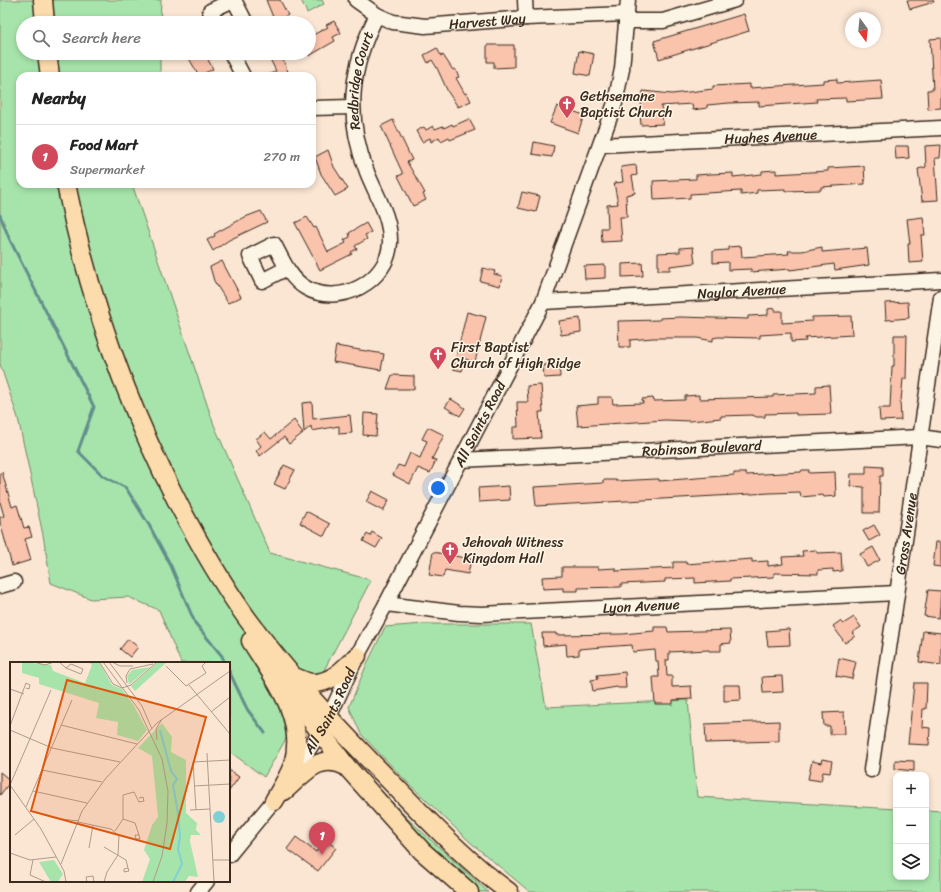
<!DOCTYPE html>
<meta charset="utf-8">
<style>
body{margin:0;font-family:Sriracha,sans-serif;background:#f6f6f6;color:#222}
.controls{position:absolute;right:12px;bottom:12px;display:grid;overflow:hidden;border-radius:8px;box-shadow:0 2px 6px #0003}
.controls button{width:36px;height:36px;display:grid;place-items:center;padding:0;border:0;border-bottom:1px solid #e0e0e0;background:#fff;color:#222;font:20px sans-serif}
.compass{position:absolute;left:845px;top:12px;width:36px;height:36px;border-radius:50%;background:#fff;box-shadow:0 2px 6px #0003;rotate:165deg}
.you{position:absolute;left:438px;top:488px;width:14px;height:14px;margin:-10px;border:3px solid #fff;border-radius:50%;background:#1a73e8;box-shadow:0 0 0 6px #1a73e833}
.badge{display:grid;place-items:center;width:26px;height:26px;border-radius:50%;background:#d1495b;color:#fff;font-size:13px;font-weight:700}
.pin{position:absolute;translate:-50% -33px;filter:drop-shadow(0 1px 2px #0008)}
.pin::after{content:'';position:absolute;top:21px;width:14px;height:12px;background:inherit;clip-path:polygon(0 0,100% 0,50% 100%)}
.list{margin:0;padding:0;list-style:none}
h2{display:flex;justify-content:space-between;align-items:center;height:52px;margin:0;padding:0 16px;font-size:17px}
h2 small{font-size:13px;font-weight:400;color:#767676}
.list li{display:grid;grid-template-columns:26px 1fr auto;gap:12px;align-items:center;box-sizing:border-box;height:64px;padding:0 16px;border-top:1px solid #e0e0e0}
.list b{display:block;font-size:15px;white-space:nowrap}
.list p{margin:0;font-size:13px;white-space:nowrap;color:#767676}
.list em{font-size:13px;font-style:normal;color:#767676}
.icon{flex:none;width:22px;height:22px;fill:none;stroke:currentColor;stroke-width:2;stroke-linecap:round;stroke-linejoin:round}
.map{position:relative;flex:none;width:941px;height:892px;overflow:hidden}
.search{position:absolute;background:#fff;box-shadow:0 2px 6px #0003;left:16px;top:16px;width:300px;height:44px;display:flex;align-items:center;gap:10px;box-sizing:border-box;padding:0 14px;border-radius:22px;color:#767676;font-size:15px}
.panel{position:absolute;background:#fff;box-shadow:0 2px 6px #0003;left:16px;top:72px;width:300px;height:116px;border-radius:12px}
.map>svg:first-child{display:block}
</style>
<div class="map">
<svg width="941" height="892" viewBox="0 0 941 892">
<rect width="100%" height="100%" fill="#fbe6d4"/>
<filter id="ink" filterUnits="userSpaceOnUse"><feTurbulence type="fractalNoise" baseFrequency=".025" numOctaves="2"/><feDisplacementMap in="SourceGraphic" scale="8" xChannelSelector="R" yChannelSelector="G"/><feConvolveMatrix kernelMatrix="1 2 1 2 8 2 1 2 1" color-interpolation-filters="sRGB"/></filter>
<g filter="url(#ink)">
<g fill="#a7e4ab" stroke="#718764">
<polygon points="0,0 161,0 160,23 23,23 23,53 160,53 160,76 20,76 20,184 132,184 214,425 270,553 371,580 310,697 264,777 229,751 229,663 181,663 159,610 128,597 91,599 51,583 43,535 18,418 0,364"/>
<polygon points="301,0 322,0 324,4 307,13"/>
<polygon points="423,624 531,624 546,707 688,700 697,797 896,809 896,877 926,877 926,810 941,811 941,892 530,892 470,842 405,780 361,734 349,707 366,666 385,627"/>
<polygon points="343,750 408,819 488,892 479,892 417,835"/>
</g>
<g fill="none" stroke-linecap="round" stroke-linejoin="round">
<g stroke="#648e8c" stroke-width="3">
<polyline points="0,215 9,238 94,407 78,451 103,476 126,488 149,525 171,566 195,623 222,656 225,663"/>
<polyline points="229,671 247,709 265,733"/>
</g>
</g>
<g fill="#f9c3ac" stroke="#3b2a1e">
<polygon points="266,0 280,0 288,15 275,22"/>
<polygon points="907,0 933,0 934,2 910,9"/>
<polygon points="744,14 749,31 659,59 654,41"/>
<polygon points="334,21 341,33 333,37 335,41 309,56 309,37 328,27 326,25"/>
<polygon points="941,38 941,108 928,109 927,90 933,90 930,39"/>
<polygon points="487,45 514,45 514,67 494,68 494,62 487,62"/>
<polygon points="437,48 441,56 443,55 453,70 455,69 459,77 456,78 465,94 467,93 471,101 458,107 448,92 437,68 432,60 428,63 424,55"/>
<polygon points="579,51 594,54 590,76 575,73"/>
<polygon points="186,53 208,53 205,54 213,69 199,76"/>
<polygon points="267,53 280,53 289,74 285,76 266,76 276,71"/>
<polygon points="837,79 837,83 881,80 883,99 846,101 846,98 816,99 817,102 759,106 759,102 729,103 707,105 707,108 693,110 692,104 661,106 663,124 641,125 640,114 643,91 672,94 713,89 713,86 750,84 750,88 823,83 823,80"/>
<polygon points="557,106 584,115 578,133 550,123"/>
<polygon points="469,119 475,130 450,140 449,137 441,141 439,137 431,142 430,138 422,142 416,131 424,127 426,130 433,126 435,129 443,126 444,128 452,124 453,126"/>
<polygon points="393,120 412,160 407,162 425,193 423,194 426,200 413,206 398,176 403,174 381,126"/>
<polygon points="534,142 554,146 552,157 532,154"/>
<polygon points="941,145 940,158 935,158 938,200 922,201 918,169 926,167 925,146"/>
<polygon points="895,146 908,146 909,158 896,159"/>
<polygon points="328,150 334,167 348,189 335,196 321,174 315,157"/>
<polygon points="636,165 637,175 632,176 635,193 626,195 627,217 620,217 622,241 602,242 601,228 608,228 607,205 618,204 614,183 623,182 621,167"/>
<polygon points="864,166 865,184 821,187 821,190 785,191 785,189 757,190 757,193 741,195 741,191 690,194 690,198 654,200 653,181 696,179 696,175 711,174 733,173 733,177 762,174 762,171 776,170 776,174 828,171 828,168"/>
<polygon points="522,192 540,196 536,212 518,208"/>
<polygon points="261,211 267,222 229,240 213,251 207,240 215,236 214,234 245,217"/>
<polygon points="307,217 314,228 316,227 328,252 346,243 344,240 350,237 349,233 366,223 371,232 365,235 367,239 355,246 357,249 351,252 352,254 320,270 295,223"/>
<polygon points="923,217 925,235 921,235 923,262 909,263 908,244 910,244 907,219"/>
<polygon points="741,246 742,257 789,254 788,251 802,251 822,247 822,252 867,248 869,265 835,270 834,264 790,270 790,269 751,272 751,269 728,270 728,262 713,263 713,251 728,250 728,247"/>
<polygon points="693,247 695,263 670,266 670,270 658,270 658,253 680,252 680,248"/>
<polygon points="222,261 241,297 228,303 214,281 210,267"/>
<polygon points="642,263 643,276 622,277 622,264"/>
<polygon points="605,265 605,278 585,279 584,266"/>
<polygon points="483,268 495,271 494,274 502,276 500,286 480,281"/>
<polygon points="908,302 909,318 886,320 885,303"/>
<polygon points="775,308 775,311 782,311 782,323 812,321 812,317 851,316 852,335 805,338 806,341 791,342 791,333 760,335 760,338 718,337 713,338 713,341 697,338 653,338 630,340 630,347 619,347 618,321 660,320 660,318 681,317 748,319 748,316 768,315 768,309"/>
<polygon points="467,312 486,317 475,362 465,359 462,371 453,369"/>
<polygon points="580,318 581,332 561,335 559,321"/>
<polygon points="894,335 907,335 906,379 903,379 901,401 900,401 901,420 880,421 879,408 890,408 892,366 894,366"/>
<polygon points="336,346 384,354 381,370 333,362"/>
<polygon points="559,359 560,377 544,378 543,365 548,365 548,360"/>
<polygon points="392,375 414,376 414,389 387,389"/>
<polygon points="541,385 543,412 539,412 541,438 513,439 513,427 518,427 517,402 528,402 527,386"/>
<polygon points="829,385 831,414 796,415 796,413 765,414 765,417 757,417 752,415 721,416 721,418 690,421 665,420 578,426 576,406 598,404 598,397 612,397 613,404 643,403 642,399 653,398 654,401 685,400 685,396 699,395 699,399 773,397 773,395 816,393 816,386"/>
<polygon points="451,399 465,408 460,416 445,407"/>
<polygon points="312,402 313,419 350,415 352,433 339,434 339,426 312,431 311,426 304,432 302,403"/>
<polygon points="364,413 378,414 376,436 363,435"/>
<polygon points="294,420 303,433 289,444 284,437 260,456 256,451 261,446 256,439 265,432 271,439"/>
<polygon points="428,427 444,435 432,459 436,460 430,473 418,468 410,484 393,475 398,465 404,467 410,453 420,458 427,441 422,439"/>
<polygon points="284,465 295,470 285,489 274,484"/>
<polygon points="866,466 883,467 883,476 880,476 879,513 864,513 864,487 850,486 851,474 866,474"/>
<polygon points="802,470 809,470 809,473 835,472 836,496 824,497 823,495 801,497 800,492 770,493 536,506 534,487 603,483 603,480 616,480 616,481 656,479 659,479 659,481 734,475 734,473 746,473 746,475 801,472"/>
<polygon points="2,472 12,507 17,505 24,528 29,527 32,537 25,539 31,560 12,566 0,522 0,517 4,516 0,502 0,473"/>
<polygon points="509,486 510,500 479,502 478,488"/>
<polygon points="372,491 389,500 383,511 366,502"/>
<polygon points="306,511 330,524 324,536 300,523"/>
<polygon points="874,525 880,535 869,541 863,531"/>
<polygon points="372,532 382,538 376,548 363,541 367,534 370,536"/>
<polygon points="936,542 941,542 941,567 933,566"/>
<polygon points="873,547 880,560 867,567 860,554"/>
<polygon points="816,550 817,553 841,552 842,571 833,572 833,569 818,570 818,574 774,573 774,577 730,579 730,581 695,583 695,578 665,579 665,582 621,584 621,587 578,588 578,591 563,591 563,588 543,589 542,577 562,576 562,567 598,567 598,569 616,568 616,571 673,568 673,562 686,562 686,564 752,559 752,562 768,561 768,566 783,564 782,557 803,556 802,551"/>
<polygon points="433,552 471,559 468,574 445,570 443,577 429,575"/>
<polygon points="928,590 941,591 939,618 924,616"/>
<polygon points="854,617 861,627 852,633 855,636 845,643 833,626 840,621 843,624"/>
<polygon points="654,627 667,627 668,632 730,630 731,643 721,644 721,651 709,651 709,650 669,652 669,660 666,660 667,676 672,676 672,687 691,686 692,699 673,700 673,704 655,704 653,677 659,677 658,661 656,661 655,650 633,652 632,645 602,647 579,649 579,655 567,656 566,644 543,646 542,633 556,633 556,635 623,634 654,631"/>
<polygon points="789,629 790,645 768,646 766,631"/>
<polygon points="923,631 941,633 941,665 919,662"/>
<polygon points="128,639 138,647 130,657 120,649"/>
<polygon points="839,658 856,662 852,679 836,676"/>
<polygon points="625,672 626,688 618,688 617,687 593,691 591,680 598,679 597,675"/>
<polygon points="782,676 783,692 763,693 762,677"/>
<polygon points="914,683 927,683 926,709 923,709 922,727 930,728 929,745 908,744"/>
<polygon points="724,685 740,685 741,700 724,701"/>
<polygon points="844,712 845,734 830,734 830,726 824,726 823,713"/>
<polygon points="779,721 779,741 706,743 705,724"/>
<polygon points="822,759 832,761 830,773 823,772 821,781 808,779 812,761 821,763"/>
<polygon points="895,760 914,761 914,771 895,769"/>
<polygon points="229,770 239,777 229,791"/>
<polygon points="0,772 11,781 0,795"/>
<polygon points="296,837 316,852 326,840 336,848 318,871 287,849"/>
</g>
<g fill="none" stroke-linecap="round" stroke-linejoin="round">
<defs>
<g id="minor">
<polyline points="234,0 246,23"/>
<path id="s1" d="M356,0l21,15 16,7 32,4 101,-8 100,-4"/>
<polyline points="525,0 526,18"/>
<polyline points="626,21 663,21 735,0"/>
<polyline points="216,23 210,11 233,0"/>
<polyline points="231,53 243,76"/>
<polyline points="312,108 352,107"/>
<path id="s2" d="M601,145l340,-17"/>
<path id="s3" d="M287,268l-25,13 -12,-25 24,-12c8,15 16,35 32,44 33,19 82,-6 84,-45 1,-26 -14,-48 -23,-71 -22,-55 -17,-105 10,-157"/>
<path id="s4" d="M543,302l398,-22"/>
<path id="s5" d="M461,460l459,-23 21,3"/>
<polyline points="0,586 14,582"/>
<path id="s6" d="M386,604l73,9 23,1 415,-21"/>
<path id="s7" d="M871,770l70,-473"/>
<path id="s8" d="M293,775l36,-58 28,-61 29,-52 157,-302 72,-199 7,-34 6,-69"/>
<polyline points="229,855 279,794"/>
<polyline points="198,892 207,881"/>
</g>
<g id="major">
<polyline points="43,0 45,23"/>
<polyline points="47,53 50,76"/>
<path d="M66,184c22,112 61,221 114,323 20,38 41,75 66,110 42,58 91,110 141,161 38,39 79,83 122,114"/>
<path d="M251,641c23,37 56,77 42,124 -5,13 -12,24 -19,36"/>
<polyline points="273,670 346,766 422,851 469,892"/>
<path d="M292,676c6,2 14,7 21,7 19,0 32,-15 44,-27"/>
<path d="M284,791c20,-17 34,-39 62,-25"/>
</g>
</defs>
<use href="#minor" stroke="#3b2a1e" stroke-width="17"/>
<use href="#major" stroke="#3b2a1e" stroke-width="21"/>
<use href="#minor" stroke="#fcf5e5" stroke-width="14"/>
<use href="#major" stroke="#fcdcac" stroke-width="18"/>
</g>
</g>
<defs>
<symbol id="church-pin" viewBox="-11 -11 22 30"><path d="M0 17L-7.5 6A9.5 9.5 0 1 1 7.5 6Z" fill="#d1495b" stroke="#fcf5e5"/><path d="M-1.2-6h2.4v3.5h3.3v2.4h-3.3V6h-2.4V-.1h-3.3v-2.4h3.3Z" fill="#fff"/></symbol>
</defs>
<g fill-rule="evenodd">
<use href="#church-pin" x="557" y="94" width="20" height="27"/>
<use href="#church-pin" x="428" y="345" width="20" height="27"/>
<use href="#church-pin" x="440" y="540" width="20" height="27"/>
</g>
<g text-anchor="middle" dominant-baseline="central" stroke-width="3" stroke-linejoin="round" paint-order="stroke">
<g font-size="14" fill="#3b2a1e" stroke="#fcf5e5">
<text stroke="none"><textPath href="#s1" startOffset="138">Harvest Way</textPath></text>
<text stroke="none"><textPath href="#s3" startOffset="419">Redbridge Court</textPath></text>
<text stroke="none"><textPath href="#s2" startOffset="170">Hughes Avenue</textPath></text>
<text stroke="none"><textPath href="#s4" startOffset="199">Naylor Avenue</textPath></text>
<text stroke="none"><textPath href="#s8" startOffset="398">All Saints Road</textPath></text>
<text stroke="none"><textPath href="#s5" startOffset="241">Robinson Boulevard</textPath></text>
<text stroke="none"><textPath href="#s7" startOffset="239">Gross Avenue</textPath></text>
<text stroke="none"><textPath href="#s6" startOffset="256">Lyon Avenue</textPath></text>
<text stroke="none"><textPath href="#s8" startOffset="74">All Saints Road</textPath></text>
</g>
<g font-size="14" fill="#3b2a1e" stroke="#fcf5e5" text-anchor="start">
<text x="580" y="96">Gethsemane<tspan x="580" dy="16">Baptist Church</tspan></text>
<text x="451" y="347">First Baptist<tspan x="451" dy="16">Church of High Ridge</tspan></text>
<text x="463" y="542">Jehovah Witness<tspan x="463" dy="16">Kingdom Hall</tspan></text>
</g>
</g>
<g transform="translate(10 662)">
<rect width="220" height="220" fill="#fbe6d4"/>
<path d="M12,0l29,3 2,6 32,12 7,-18 -4,-3h11l13,23 10,4 12,17 13,24 -9,11 -21,-6 1,-13 -22,-4 3,-15 -60,-19v-6l-17,-5zM148,0h9l-32,29 -4,-5zM140,5l-20,17h-1l-2,-8 5,-6zM152,61l10,14 -1,15 15,8v53l11,10 -1,7 5,5h-10l-1,6 8,36 -9,-1 -4,6h-43l8,-23 -6,-9 8,-25 6,-8 -6,-61 -14,-8zM44,198l9,14 -5,8h-7l-12,-20z" fill="#a7e4ab"/>
<path d="M203 155a6 6 0 1 1 12 0a6 6 0 1 1-12 0Z" fill="#7fd0d5"/>
<path fill="none" stroke="#7fd0d5" stroke-width="2" d="M150,68l11,41 6,8 -4,6 5,28 2,24 -2,12 4,15 -9,18"/>
<path fill="none" stroke="#ae9b8b" stroke-width="1" d="M24,0l11,3 9,-3M49,0l7,6 15,6 2,-5 -12,-5 -5,4M93,0l36,48 23,49 6,32 -1,32 -5,33 -9,26M99,0l33,44 10,23M102,0l8,4h13M90,1l13,21 9,4 9,-3 26,-23M156,4l20,20 20,-13 -4,-7 4,-4M117,21l-1,-7 4,-7 23,-5M179,23l41,49M0,27l14,5M201,50l19,-15M51,63l76,19M0,64l16,-43 4,2 -1,4 -3,-1M0,68l42,18 68,14M147,78l-1,-11 6,-10M197,91l7,129M183,100l3,48M183,100l37,-2M32,108l60,12M0,123l31,44 23,42 2,11M0,123l41,-95M184,124l36,-2M23,129l54,12M16,145l46,-107M180,148l20,-1M51,157l18,2M113,157l12,4 4,12h-4l1,4h4l-1,-4M68,160l33,7 8,7 -1,19 -11,17 -3,10M105,169l8,-12v-24l11,-3 5,10 5,-1 -1,-4 -4,1M5,173l19,-16M94,185l22,13 2,8 -4,1v3l5,-1 -1,-3M79,186l4,-23M0,191l20,7 26,-3M23,198l-3,15 16,7M203,198h17M51,202l21,-53 24,-33 51,-55 73,-52M77,220l-1,-5 7,-1 1,6"/>
<path fill="#df570d" fill-opacity="0.15" stroke="#df570d" stroke-width="2" d="M57,18l139,37 -36,132 -139,-38z"/>
<rect width="220" height="220" fill="none" stroke="#3b2a1e" stroke-width="2"/>
</g>
</svg>
<div class="controls">
<button>+</button>
<button>−</button>
<button><svg class="icon" aria-label="layers" viewBox="0 0 24 24"><path d="M12 4l9 5-9 5-9-5zM3 14l9 5 9-5"/></svg></button>
</div>
<svg class="compass" viewBox="-18 -18 36 36"><path d="M0-13l5 13h-10z" fill="#e53935"/><path d="M0 13l5-13h-10z" fill="#767676"/></svg>
<div class="you"></div>
<div class="pin badge" style="left:322px;top:855px">1</div>
<div class="search"><svg class="icon" aria-label="search" viewBox="0 0 24 24"><circle cx="10" cy="10" r="6"/><path d="M15 15l6 6"/></svg>Search here</div>
<section class="panel">
<h2>Nearby<small></small></h2>
<ul class="list">
<li><span class="badge">1</span><div><b>Food Mart</b><p>Supermarket</p></div><em>270 m</em></li>
</ul>
</section>
</div>
